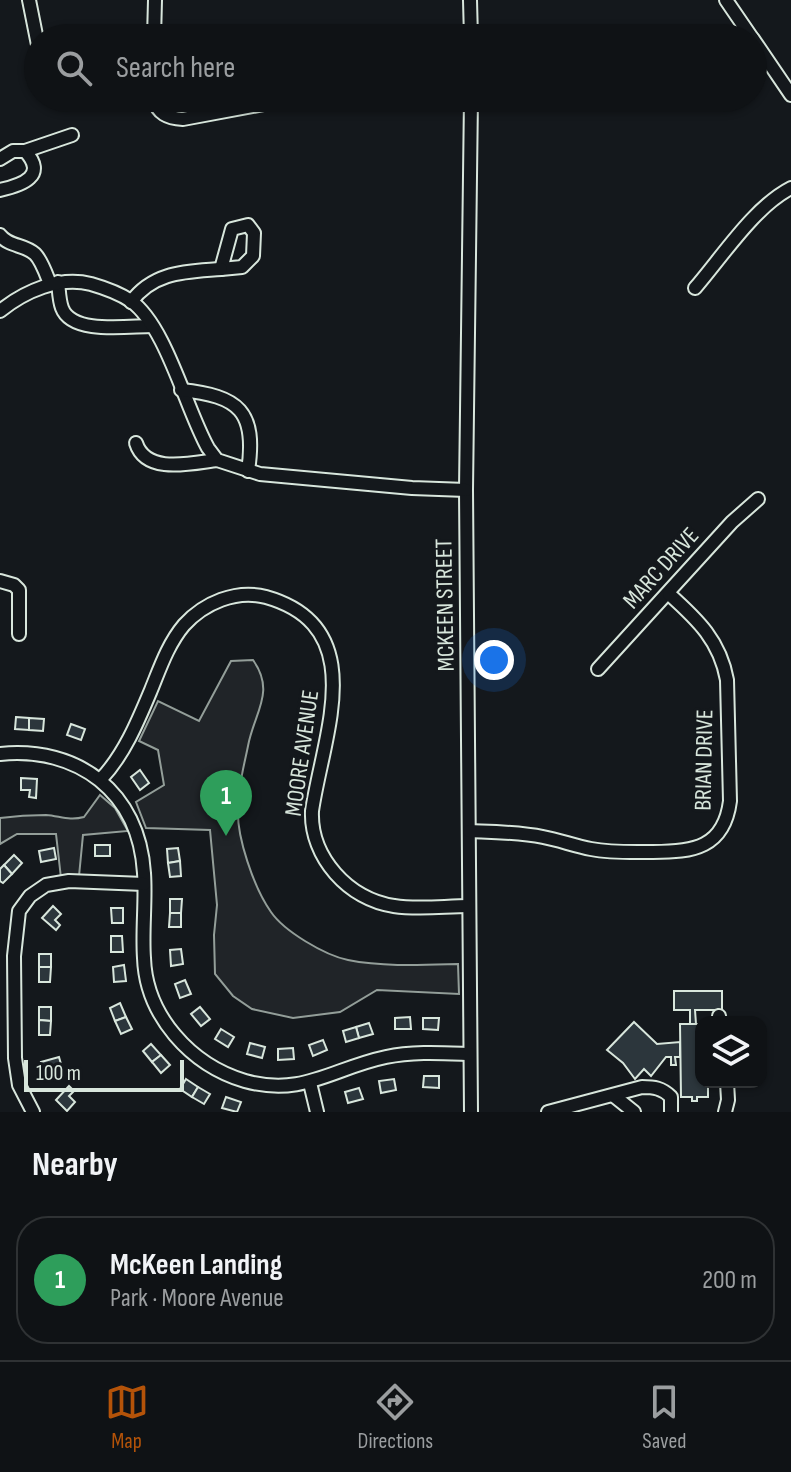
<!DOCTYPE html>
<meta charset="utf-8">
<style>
body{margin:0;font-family:"Sofia Sans Condensed",sans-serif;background:#181b1e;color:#f1f3f6}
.controls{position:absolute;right:24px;bottom:24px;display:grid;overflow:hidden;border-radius:16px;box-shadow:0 2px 6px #0004}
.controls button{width:72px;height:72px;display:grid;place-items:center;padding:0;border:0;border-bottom:2px solid #2f3234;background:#0f1215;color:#f1f3f6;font:40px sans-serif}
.scale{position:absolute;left:24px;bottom:20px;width:160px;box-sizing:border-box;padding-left:8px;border:4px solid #d8e6dc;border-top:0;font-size:22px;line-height:28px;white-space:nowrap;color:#d8e6dc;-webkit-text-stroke:6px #14181c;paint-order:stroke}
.you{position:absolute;left:494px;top:660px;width:28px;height:28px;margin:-20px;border:6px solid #fff;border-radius:50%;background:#1a73e8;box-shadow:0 0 0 12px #1a73e833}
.badge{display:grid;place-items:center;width:52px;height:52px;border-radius:50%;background:#b45309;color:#fff;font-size:26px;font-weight:700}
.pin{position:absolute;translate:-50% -66px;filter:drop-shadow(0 2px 4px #0008)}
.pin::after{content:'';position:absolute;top:42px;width:28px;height:24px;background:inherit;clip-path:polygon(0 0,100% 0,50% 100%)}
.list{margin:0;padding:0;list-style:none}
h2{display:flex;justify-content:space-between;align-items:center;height:104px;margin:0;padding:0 32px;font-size:34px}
h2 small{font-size:26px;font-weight:400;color:#9b9ea0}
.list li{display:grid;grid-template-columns:52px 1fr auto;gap:24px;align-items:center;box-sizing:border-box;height:128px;margin:0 16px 16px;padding:0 16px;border:2px solid #2f3234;border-radius:32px}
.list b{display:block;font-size:30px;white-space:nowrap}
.list p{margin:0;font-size:26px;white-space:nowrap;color:#9b9ea0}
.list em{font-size:26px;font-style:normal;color:#9b9ea0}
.icon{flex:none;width:44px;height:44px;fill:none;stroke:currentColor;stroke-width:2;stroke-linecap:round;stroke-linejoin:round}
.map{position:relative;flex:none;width:791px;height:1112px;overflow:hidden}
.search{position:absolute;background:#0f1215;box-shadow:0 2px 6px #0004;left:24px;right:24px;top:24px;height:88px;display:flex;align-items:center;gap:20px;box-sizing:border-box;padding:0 28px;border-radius:44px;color:#9b9ea0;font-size:30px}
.sheet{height:248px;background:#0f1215}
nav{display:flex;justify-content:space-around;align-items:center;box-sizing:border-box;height:112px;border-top:2px solid #2f3234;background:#0f1215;font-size:22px;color:#9b9ea0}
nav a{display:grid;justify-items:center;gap:4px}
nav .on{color:#b45309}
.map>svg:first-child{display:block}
</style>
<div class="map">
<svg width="791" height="1112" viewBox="0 0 791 1112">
<rect width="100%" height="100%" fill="#14181c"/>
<g fill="#202428" stroke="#939e99" stroke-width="2">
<path d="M253,660c23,32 1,53 -5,86 -4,20 -10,41 -10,61 -2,29 16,81 33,105 13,19 53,43 77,48 35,7 74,5 110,4l1,30 -82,-4 -37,22 -47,6 -41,-9 -19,-13 -18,-22 -1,-39 3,-30 -7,-75 -64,-2 -10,-26 28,-17 -6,-35 -19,-9 19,-40 41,20 32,-60z"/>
<path d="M100,795l15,13 13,23 -45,4 -4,41 -18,2 -5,-44h-39l-17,10v-26c15,-2 30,-3 46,-3 14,1 23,6 38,2z"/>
</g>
<g fill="#2c363c" stroke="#d8e6dc" stroke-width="2">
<polygon points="16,717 29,718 29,730 15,729"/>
<polygon points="29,718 44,719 43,731 29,730"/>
<polygon points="71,724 85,729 81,740 67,735"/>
<polygon points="140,770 149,783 140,790 131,777"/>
<polygon points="21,778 37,779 36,798 29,797 30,790 21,790"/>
<rect x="95" y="845" width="15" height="11"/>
<polygon points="54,848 56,859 41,862 39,851"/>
<polygon points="178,848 180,861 168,863 167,849"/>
<polygon points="14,855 22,863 12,874 4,865"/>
<polygon points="180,861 181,876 170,877 168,863"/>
<polygon points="4,865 12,874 3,883 0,881 0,869"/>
<polygon points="170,899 182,899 181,913 170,913"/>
<polygon points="53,906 61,914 55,920 60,925 56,930 42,918"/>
<polygon points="111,908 123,908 123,923 112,923"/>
<polygon points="170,913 181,913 181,927 169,927"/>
<polygon points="111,936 122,936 123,952 111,952"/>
<polygon points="181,949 183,964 171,966 170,950"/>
<rect x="39" y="954" width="12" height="13"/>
<polygon points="124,965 126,981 114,982 113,967"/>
<polygon points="39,967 51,967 50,982 39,982"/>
<polygon points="185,980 191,994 180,998 175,984"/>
<polygon points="674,991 722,991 722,1010 695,1010 696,1024 690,1024 690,1010 674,1010"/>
<polygon points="120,1003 126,1017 115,1021 110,1008"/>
<polygon points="39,1007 51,1007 51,1021 39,1020"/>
<polygon points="200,1007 210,1019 201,1026 191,1014"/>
<polygon points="126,1017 132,1029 121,1034 115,1021"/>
<polygon points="410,1017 411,1029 395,1029 395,1018"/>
<polygon points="423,1018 439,1018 438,1030 423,1029"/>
<polygon points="39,1020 51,1021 50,1035 39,1035"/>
<polygon points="634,1022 657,1044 680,1042 680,1057 675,1057 676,1065 671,1065 671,1057 666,1057 651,1076 644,1069 635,1079 623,1063 607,1050"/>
<polygon points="369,1023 373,1034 359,1038 356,1027"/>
<polygon points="680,1024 701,1024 701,1082 708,1082 708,1097 697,1097 697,1101 692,1101 692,1097 681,1097"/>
<polygon points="356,1027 359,1038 346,1042 343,1031"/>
<polygon points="221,1029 234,1037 228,1047 215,1039"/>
<polygon points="323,1040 327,1050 313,1056 309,1045"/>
<polygon points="250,1043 265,1047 262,1058 247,1054"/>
<polygon points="151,1044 161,1055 152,1062 143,1051"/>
<polygon points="293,1048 294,1059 278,1060 278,1049"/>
<polygon points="161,1055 170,1065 161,1073 152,1062"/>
<polygon points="59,1057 61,1064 54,1066 56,1074 44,1077 41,1062"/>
<polygon points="424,1076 439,1076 439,1088 423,1087"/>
<polygon points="186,1079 198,1087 192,1097 180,1089"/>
<polygon points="394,1079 396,1090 381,1093 379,1081"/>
<polygon points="69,1086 74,1091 69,1096 75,1102 67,1111 56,1100"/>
<polygon points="198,1087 210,1094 204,1104 192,1097"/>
<polygon points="359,1088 363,1099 348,1103 345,1092"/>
<polygon points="226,1097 241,1102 237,1112 222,1108"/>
</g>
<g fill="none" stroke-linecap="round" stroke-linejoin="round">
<defs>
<g id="minor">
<polyline points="29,0 38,45"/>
<polyline points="470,0 471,38"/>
<polyline points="726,0 752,38"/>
<polyline points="154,38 155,0"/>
<polyline points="753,39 791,95"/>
<path d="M153,98c5,16 14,20 30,21l113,-21"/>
<polyline points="471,98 466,490 471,1112"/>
<polyline points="25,151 72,135"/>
<path d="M0,159l13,-8h12c23,25 -3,34 -25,39"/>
<polygon points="248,225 254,233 253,256 242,267 221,269 232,229"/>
<path d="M0,235c9,12 24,9 35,19 7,7 11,20 15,30"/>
<path d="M58,282c1,8 1,18 4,26 10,27 66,18 90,18"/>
<path d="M695,288c27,-31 59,-81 96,-100"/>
<path d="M131,302c23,-31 55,-30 90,-33"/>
<path d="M0,311c25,-20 59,-35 91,-27 14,4 28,9 40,17 35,25 55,108 77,147l9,12 43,14 152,14 54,2"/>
<path d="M181,390c58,6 76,21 67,81"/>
<path d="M136,443c10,32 56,20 81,17"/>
<polyline points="0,581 14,585 19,590 19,634"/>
<polyline points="598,669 732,522 758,499"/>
<path d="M0,754c78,-8 139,38 144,119 2,28 -2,57 0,85 2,58 47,107 101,123 58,16 88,-13 141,-24 27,-6 57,-4 84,-3"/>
<path d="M101,779c23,-24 37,-58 50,-89 9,-22 17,-46 33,-65 20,-22 52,-36 82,-28 106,30 57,138 46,214 -2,46 37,89 82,95 25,4 51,0 75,0"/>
<path d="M469,831c25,1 50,1 74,6 16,3 32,9 48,12 21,4 41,3 62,3 40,0 71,-4 77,-51l-3,-121c-7,-39 -29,-60 -58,-86"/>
<polyline points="719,1016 720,1022"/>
<polyline points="310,1083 317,1112"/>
<polyline points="614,1096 634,1112"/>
<polyline points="33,1112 19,1085 15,1058 14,956 19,911 30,896 46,885 69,881 144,884"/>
<path d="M548,1112l94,-25c12,0 20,1 29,10v15"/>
<polyline points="725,1112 728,1100 727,1082"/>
</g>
</defs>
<use href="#minor" stroke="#d8e6dc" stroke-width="16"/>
<use href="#minor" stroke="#14181c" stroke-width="12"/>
</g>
<g text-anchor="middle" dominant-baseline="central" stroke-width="6" stroke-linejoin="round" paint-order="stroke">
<g font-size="24" fill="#d8e6dc" stroke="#14181c">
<text transform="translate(661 568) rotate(-48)">MARC DRIVE</text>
<text transform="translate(445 605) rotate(-91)">MCKEEN STREET</text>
<text transform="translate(302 753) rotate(-82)">MOORE AVENUE</text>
<text transform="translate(704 760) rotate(-89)">BRIAN DRIVE</text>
</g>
</g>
</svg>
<div class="controls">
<button><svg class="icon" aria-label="layers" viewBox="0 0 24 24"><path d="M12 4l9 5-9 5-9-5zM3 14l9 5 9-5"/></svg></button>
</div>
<div class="scale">100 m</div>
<div class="you"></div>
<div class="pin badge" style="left:226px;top:836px;background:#2e9e5b">1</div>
<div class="search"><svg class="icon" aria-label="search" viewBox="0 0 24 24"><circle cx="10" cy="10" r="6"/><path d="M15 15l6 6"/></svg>Search here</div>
</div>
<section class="sheet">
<h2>Nearby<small></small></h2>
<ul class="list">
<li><span class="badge" style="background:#2e9e5b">1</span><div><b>McKeen Landing</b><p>Park · Moore Avenue</p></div><em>200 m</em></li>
</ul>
</section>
<nav>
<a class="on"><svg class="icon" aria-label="map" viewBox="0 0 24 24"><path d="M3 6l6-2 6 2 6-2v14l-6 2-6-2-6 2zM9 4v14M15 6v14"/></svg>Map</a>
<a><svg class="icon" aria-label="directions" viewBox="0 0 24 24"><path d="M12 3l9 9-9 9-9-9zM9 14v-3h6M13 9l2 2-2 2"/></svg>Directions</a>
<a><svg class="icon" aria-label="saved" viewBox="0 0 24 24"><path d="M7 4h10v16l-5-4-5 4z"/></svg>Saved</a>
</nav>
